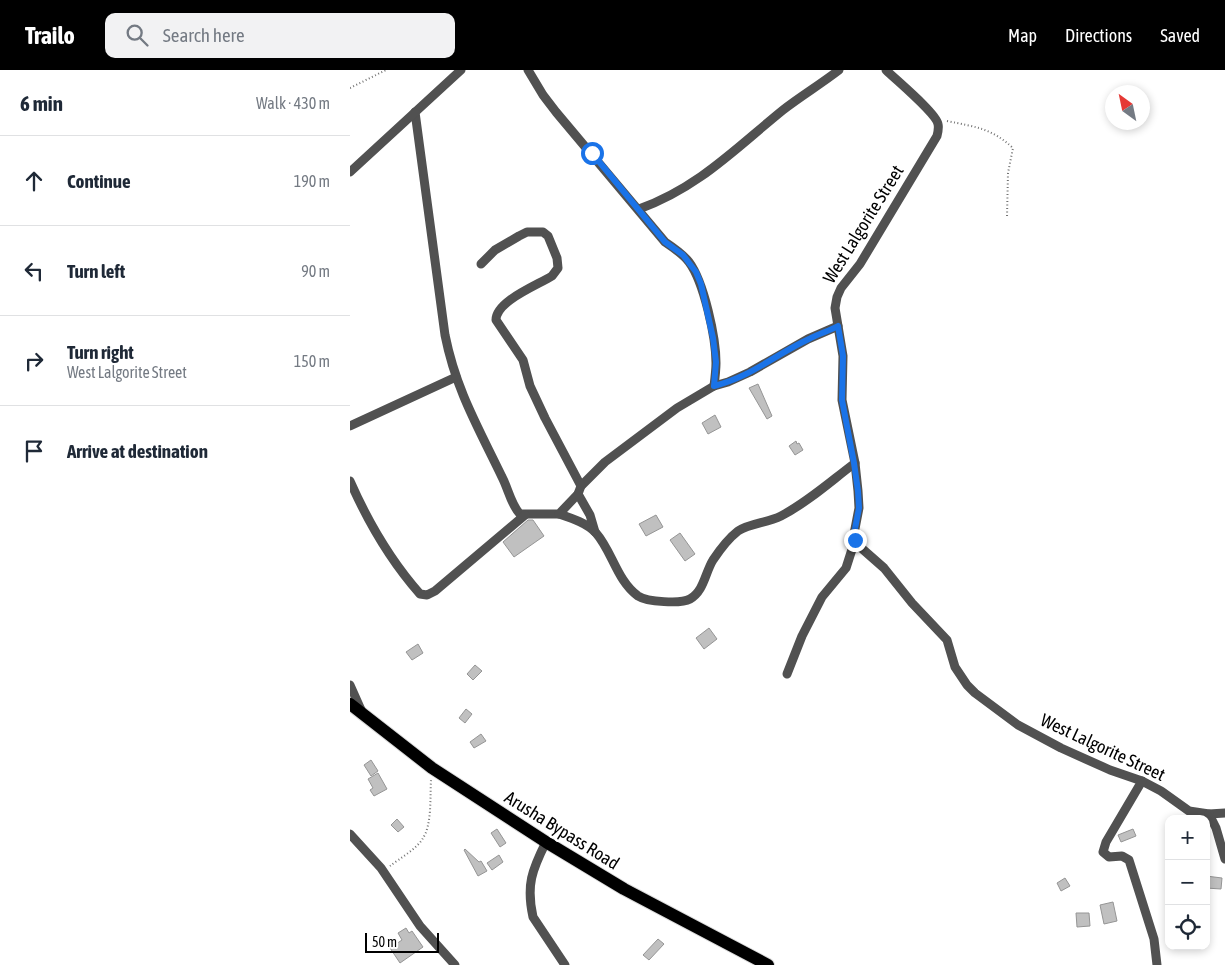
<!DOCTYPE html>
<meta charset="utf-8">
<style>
body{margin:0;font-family:"Asap Condensed",sans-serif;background:#f2f2f3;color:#1f2937}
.controls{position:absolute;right:15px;bottom:15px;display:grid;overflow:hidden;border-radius:10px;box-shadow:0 2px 8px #0003}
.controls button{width:45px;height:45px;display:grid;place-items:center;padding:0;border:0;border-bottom:1px solid #e0e1e3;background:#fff;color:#1f2937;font:25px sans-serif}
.compass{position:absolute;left:755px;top:15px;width:45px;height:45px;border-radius:50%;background:#fff;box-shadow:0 2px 8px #0003;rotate:327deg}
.scale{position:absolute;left:15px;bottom:12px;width:74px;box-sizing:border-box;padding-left:5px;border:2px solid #000;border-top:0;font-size:14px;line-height:18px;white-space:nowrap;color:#000;-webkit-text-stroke:4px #fff;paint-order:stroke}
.stop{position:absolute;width:15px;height:15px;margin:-11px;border:4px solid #1a73e8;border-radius:50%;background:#fff}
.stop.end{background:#1a73e8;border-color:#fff;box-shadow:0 1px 5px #0008}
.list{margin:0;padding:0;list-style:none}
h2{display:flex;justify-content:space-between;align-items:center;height:65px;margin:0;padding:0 20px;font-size:21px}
h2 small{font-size:16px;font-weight:400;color:#747a83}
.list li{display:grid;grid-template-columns:32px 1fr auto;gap:15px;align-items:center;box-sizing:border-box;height:90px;padding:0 20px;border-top:1px solid #e0e1e3}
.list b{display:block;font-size:19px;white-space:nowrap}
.list p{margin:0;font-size:16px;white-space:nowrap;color:#747a83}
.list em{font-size:16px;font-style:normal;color:#747a83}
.icon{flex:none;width:28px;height:28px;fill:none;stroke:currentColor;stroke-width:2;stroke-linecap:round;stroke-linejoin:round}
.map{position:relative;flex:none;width:875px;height:895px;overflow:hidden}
header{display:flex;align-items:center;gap:30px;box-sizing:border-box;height:70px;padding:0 25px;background:#000;color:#fff}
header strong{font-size:24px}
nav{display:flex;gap:28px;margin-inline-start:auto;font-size:18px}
.search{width:350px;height:45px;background:#f2f2f3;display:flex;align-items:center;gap:12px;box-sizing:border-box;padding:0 18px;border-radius:10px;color:#747a83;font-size:19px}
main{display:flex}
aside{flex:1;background:#fff}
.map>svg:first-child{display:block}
</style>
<header>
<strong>Trailo</strong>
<div class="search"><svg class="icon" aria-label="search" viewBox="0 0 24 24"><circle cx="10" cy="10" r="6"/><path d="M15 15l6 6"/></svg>Search here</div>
<nav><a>Map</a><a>Directions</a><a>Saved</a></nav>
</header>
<main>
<aside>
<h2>6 min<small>Walk · 430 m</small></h2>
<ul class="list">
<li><svg class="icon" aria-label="ahead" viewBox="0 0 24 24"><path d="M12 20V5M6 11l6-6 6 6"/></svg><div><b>Continue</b></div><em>190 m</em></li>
<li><svg class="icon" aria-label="left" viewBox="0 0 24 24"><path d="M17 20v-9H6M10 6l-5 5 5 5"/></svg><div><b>Turn left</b></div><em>90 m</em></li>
<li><svg class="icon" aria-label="right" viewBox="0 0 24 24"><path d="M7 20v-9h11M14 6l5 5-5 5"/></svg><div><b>Turn right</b><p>West Lalgorite Street</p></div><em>150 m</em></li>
<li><svg class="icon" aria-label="arrive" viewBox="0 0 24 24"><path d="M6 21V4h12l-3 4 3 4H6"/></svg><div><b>Arrive at destination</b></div></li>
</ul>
</aside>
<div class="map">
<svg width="875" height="895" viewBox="0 0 875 895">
<rect width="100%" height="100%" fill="#fff"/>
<g fill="#c0c0c0" stroke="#959595">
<polygon points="408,314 422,346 417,349 399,318"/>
<polygon points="365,345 371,357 358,364 352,353"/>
<polygon points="446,371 447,374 449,373 453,380 445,385 439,376"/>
<polygon points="306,445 313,457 296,466 289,454"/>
<polygon points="178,450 183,450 194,466 164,487 153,472"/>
<polygon points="330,463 345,484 335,491 320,470"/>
<polygon points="359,558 367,569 354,579 346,568"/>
<polygon points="68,574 73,583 62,590 56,582"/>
<polygon points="125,595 132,601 123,610 117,604"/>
<polygon points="116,639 122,644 115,653 109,648"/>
<polygon points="131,664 136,671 124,678 120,672"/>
<polygon points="21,690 28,701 21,706 14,695"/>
<polygon points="28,703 37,719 24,726 20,720 23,718 18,709"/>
<polygon points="47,749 54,757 48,762 41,755"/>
<polygon points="147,759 156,773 150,777 141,763"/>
<polygon points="783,759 786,766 771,772 768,765"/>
<polygon points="115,779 129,792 131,791 137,801 128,806 114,780"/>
<polygon points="149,785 153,792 142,800 137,793"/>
<polygon points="856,806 872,808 871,819 856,818"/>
<polygon points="715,808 720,816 711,821 707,813"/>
<polygon points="763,832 767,851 754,854 750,835"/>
<polygon points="726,843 739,843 740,856 727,857"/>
<polygon points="56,858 59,863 62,861 73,877 50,893 40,878 52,870 48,863"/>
<polygon points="308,869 314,874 299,890 293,885"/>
</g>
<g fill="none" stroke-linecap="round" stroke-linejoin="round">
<defs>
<polyline id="primary" points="0,634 82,698 196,772 274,819 418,895"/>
</defs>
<use href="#primary" stroke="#dbdbdb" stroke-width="14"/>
<g stroke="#737373" stroke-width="2" stroke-dasharray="1 2.5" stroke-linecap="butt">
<polyline points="0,18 36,0"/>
<path d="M597,51c29,6 44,7 66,27l-5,25 -1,44"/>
<path d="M40,796c9,-7 28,-18 33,-28 9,-13 7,-42 8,-58"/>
</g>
<g stroke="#515151" stroke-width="9">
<path d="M178,0l15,25 13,17 109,130c9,6 18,12 24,20 15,20 27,76 27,101 0,7 -1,15 -2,23"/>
<path d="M536,0c10,10 50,43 52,54 1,4 0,8 -1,12l-77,128 -19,24 -4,9 -2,11 8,48 -1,44 13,63 3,28 1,17 -5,26 1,6 4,6 25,22 28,35 35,37 8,27 12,18 8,8 43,32 43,23 49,22 32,11 19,10 28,20 20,3 16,-1"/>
<path d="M65,42l30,223c11,55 33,92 57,142 6,11 9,28 18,37h39l19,-20 3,-8 24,-24 72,-54 37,-22 14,-4 22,-10 58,-33 30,-13"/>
<polyline points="0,102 111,0"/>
<path d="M289,139c59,-21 97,-61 144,-99 18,-14 38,-26 56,-40"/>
<path d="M131,194l14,-14 24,-14 8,-4h16l5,4 9,22 1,10 -6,8c-14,9 -56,25 -56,44l27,40 7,26 15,32 36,68"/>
<polyline points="0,356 106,307"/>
<path d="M0,411c18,41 40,79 70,113l7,1 8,-4 90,-76"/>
<polyline points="228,424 240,445 245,462"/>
<path d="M209,444c12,4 28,9 37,19 16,18 21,48 42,63 9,6 43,8 52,3 14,-8 15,-26 23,-39 6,-9 16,-22 25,-29 13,-8 29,-8 43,-15 27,-14 50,-35 74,-53"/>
<polyline points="437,604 452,566 472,527 496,498 505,470"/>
<polyline points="0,615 12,642"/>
<polyline points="792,711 756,772 753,782 759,787 772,786 779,790 804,869 807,895"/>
<polyline points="859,744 866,758 875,789"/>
<polyline points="0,764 31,798 70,856 105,895"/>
<path d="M196,772c-14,28 -20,43 -13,75l32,48"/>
</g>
<use href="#primary" stroke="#000" stroke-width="12"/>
</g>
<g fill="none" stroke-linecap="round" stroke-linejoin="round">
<path stroke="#1a73e8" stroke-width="6" d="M242,83l73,89 18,13 13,17 5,12 12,54 3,24 -2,24c37,-9 62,-32 95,-47 9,-5 20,-8 29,-13l5,30 -1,44 12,63 4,28 1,17 -5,26 1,6"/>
</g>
<g text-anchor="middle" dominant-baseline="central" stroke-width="5" stroke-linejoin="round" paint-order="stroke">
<g font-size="18" fill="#000" stroke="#fff">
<text transform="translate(513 154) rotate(-58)">West Lalgorite Street</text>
<text transform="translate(753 677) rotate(25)">West Lalgorite Street</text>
<text transform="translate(212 760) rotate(32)">Arusha Bypass Road</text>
</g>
</g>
</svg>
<div class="controls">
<button>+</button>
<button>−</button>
<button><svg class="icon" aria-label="locate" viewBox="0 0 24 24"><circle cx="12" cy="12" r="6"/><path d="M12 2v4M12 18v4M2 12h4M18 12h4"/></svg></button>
</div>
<svg class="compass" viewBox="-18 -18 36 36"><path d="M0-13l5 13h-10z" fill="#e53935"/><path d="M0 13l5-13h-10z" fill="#747a83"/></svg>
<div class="scale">50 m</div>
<div class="stop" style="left:242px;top:83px"></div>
<div class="stop end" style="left:505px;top:470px"></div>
</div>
</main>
